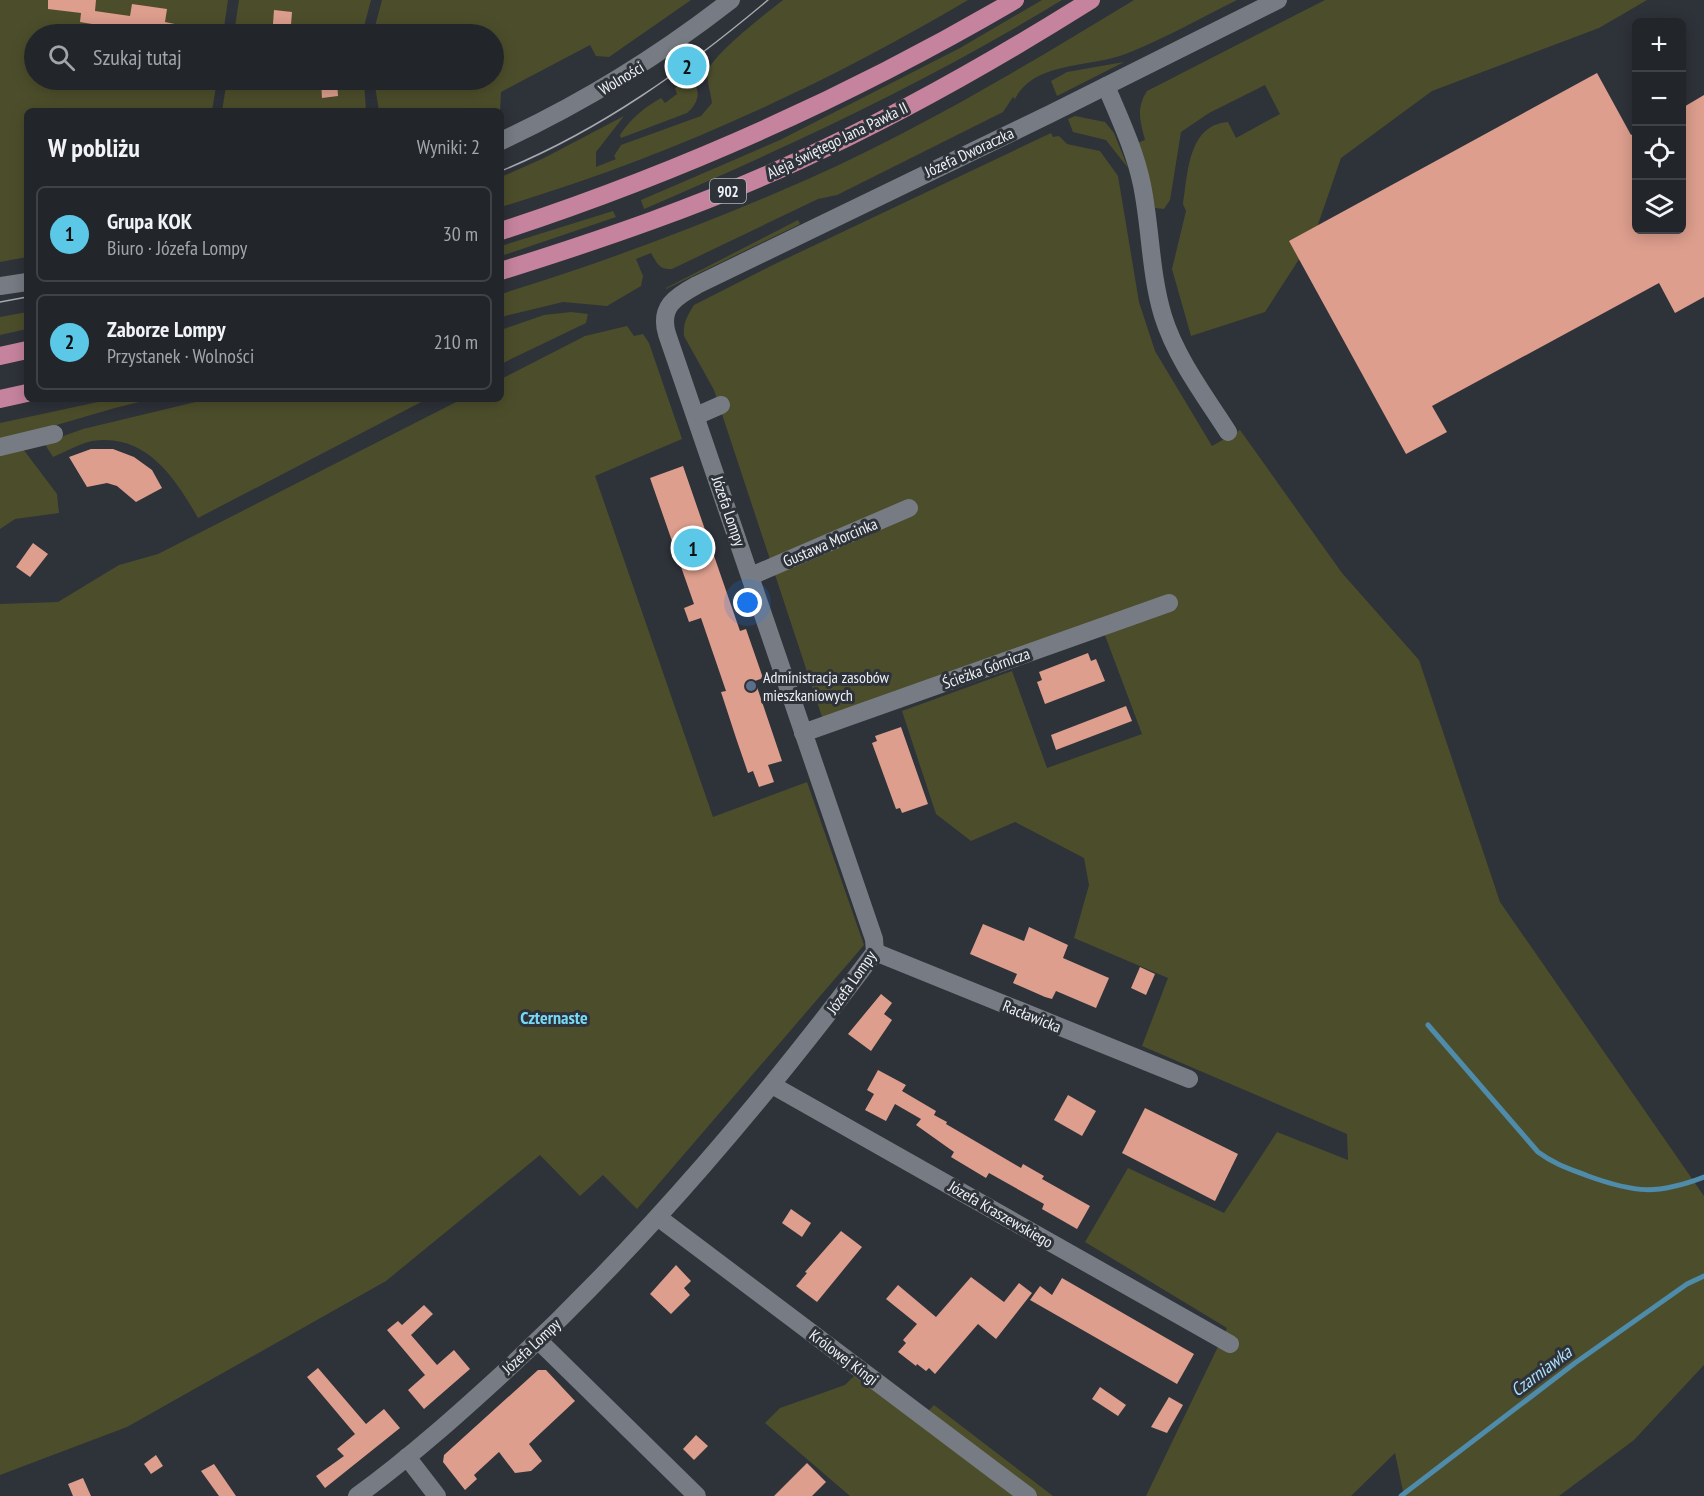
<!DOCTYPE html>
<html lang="pl">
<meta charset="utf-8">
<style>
body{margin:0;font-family:"PT Sans Narrow",sans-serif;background:#2e3237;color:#f1f3f6}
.controls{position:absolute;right:18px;top:18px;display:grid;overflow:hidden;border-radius:9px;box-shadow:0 3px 15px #0003}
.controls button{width:54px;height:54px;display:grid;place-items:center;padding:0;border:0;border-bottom:2px solid #3f4347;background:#22262b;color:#f1f3f6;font:30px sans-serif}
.you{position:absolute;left:748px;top:603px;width:21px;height:21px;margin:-15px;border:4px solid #fff;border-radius:50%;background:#1a73e8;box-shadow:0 0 0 9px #1a73e833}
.badge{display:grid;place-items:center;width:39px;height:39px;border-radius:50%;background:#5bc8e7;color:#111;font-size:20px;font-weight:700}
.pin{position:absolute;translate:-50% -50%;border:3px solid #fff;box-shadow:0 2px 6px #0006}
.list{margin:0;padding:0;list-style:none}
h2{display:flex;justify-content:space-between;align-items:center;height:78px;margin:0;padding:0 24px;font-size:26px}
h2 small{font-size:20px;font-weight:400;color:#a2a5a9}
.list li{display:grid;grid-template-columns:39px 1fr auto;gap:18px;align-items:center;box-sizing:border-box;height:96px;margin:0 12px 12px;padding:0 12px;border:2px solid #3f4347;border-radius:9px}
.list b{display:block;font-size:22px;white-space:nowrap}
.list p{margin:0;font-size:20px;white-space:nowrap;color:#a2a5a9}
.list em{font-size:20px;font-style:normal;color:#a2a5a9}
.icon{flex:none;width:33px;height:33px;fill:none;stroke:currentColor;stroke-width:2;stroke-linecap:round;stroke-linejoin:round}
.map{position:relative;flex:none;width:1704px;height:1496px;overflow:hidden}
.search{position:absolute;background:#22262b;box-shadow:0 3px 15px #0003;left:24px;top:24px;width:480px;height:66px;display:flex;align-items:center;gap:15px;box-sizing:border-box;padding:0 21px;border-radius:33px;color:#a2a5a9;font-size:22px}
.panel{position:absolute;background:#22262b;box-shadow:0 3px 15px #0003;left:24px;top:108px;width:480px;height:294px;border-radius:9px}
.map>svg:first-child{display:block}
</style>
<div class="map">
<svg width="1704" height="1496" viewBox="0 0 1704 1496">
<rect width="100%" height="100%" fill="#2e3239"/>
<g fill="#4c4e2b">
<polygon points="0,0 228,0 223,34 34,34 34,80 217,80 212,111 27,111 27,257 0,262"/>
<polygon points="239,0 371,0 362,34 234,34"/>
<polygon points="382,0 691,0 609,57 596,56 590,45 501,92 500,111 379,111 374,80 494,80 494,34 373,34"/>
<path d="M783,0h185c-147,87 -303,158 -467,207v-30l43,-19 80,-42 -28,36v15l20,-8 -2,-3 7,-11 80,-29 11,-13c-1,-9 -6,-23 -4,-32 5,-17 60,-59 75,-71z"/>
<path d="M1042,0h20c-134,82 -274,147 -418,209l-3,-9 139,-60 180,-92z"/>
<path d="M1134,0h103c-36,18 -72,38 -109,53 -35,15 -93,7 -113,46l-2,-2 -10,15 -166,83 -19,4 -146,70c-13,1 -15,-6 -21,-16l-15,6 7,17 -2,10 -34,20 -44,-4 -62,15v-23c94,-29 186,-63 277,-102 124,-52 241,-122 356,-192z"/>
<path d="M1325,0h322l-48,28 -167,63 -91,67 -27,78 -49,76 -74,24 -19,-67 14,-58 -3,-7c5,-31 5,-79 45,-82l8,16 44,-24 -15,-29 -56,28 -28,19 -11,68 -6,9 -9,-1 -8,-36 -10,-29 8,-3c-5,-19 -9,-32 2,-49z"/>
<polygon points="1124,62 1057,96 1051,81 1067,72"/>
<polygon points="227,80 364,80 366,111 222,111"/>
<path d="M690,80c13,10 8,24 -3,33l-66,25 -1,-3c11,-17 24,-27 41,-37l4,5 12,-9 -2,-6z"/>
<polygon points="1075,116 1105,122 1114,133 1128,168 1106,140 1073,132 1068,119"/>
<path d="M1051,133l2,4 6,-1 8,8 33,7 18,25 21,126 16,49 57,95 28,-16 102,143 77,87 81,242 204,294v169l-70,75 -75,56h-155l-9,-43 -44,43h-205l81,-168 -142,-86 43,-74 96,45 53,-81 71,28 -1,-26 -205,-88 26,-68 -94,-40 15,-53 -5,-27 -69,-36 -44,19 -35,-27 -34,-103 110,-40 35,97 95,-34 -42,-112 -277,98 -109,-330 -30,-54c-1,-13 3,-20 10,-31l83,-42z"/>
<polygon points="613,211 616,217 501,256 501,246"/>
<polygon points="798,220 800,224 666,289 666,288"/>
<polygon points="27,312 27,329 0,335 0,317"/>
<polygon points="571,312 588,314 586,323 501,364 501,330 544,315"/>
<polygon points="627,326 634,336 643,334 649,343 682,439 595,476 713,817 807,782 864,945 637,1209 603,1175 580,1196 540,1155 386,1281 127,1427 0,1475 0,604 58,602 119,565 158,554 462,399 501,399 501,379 585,336"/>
<path d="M112,399h40c-51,11 -100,29 -152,41v-17z"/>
<path d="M208,399h219l-229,119c-22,-39 -52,-86 -106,-77 -13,3 -27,11 -39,16l-9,-14 39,-14z"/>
<polygon points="23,449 57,494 59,513 15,519 0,529 0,454"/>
<polygon points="856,1374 918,1422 934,1405 1053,1496 850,1496 765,1423 780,1408 845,1385"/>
</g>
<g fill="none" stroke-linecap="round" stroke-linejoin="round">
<g stroke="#4f8bab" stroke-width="5">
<path d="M1428,1025l110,127c16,12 32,17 50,24 47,17 69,19 116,1"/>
<polyline points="1401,1496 1575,1363 1687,1284 1704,1276"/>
</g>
</g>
<g fill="#dd9e8d">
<polygon points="48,0 96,0 95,11 130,16 132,4 167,9 165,22 194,28 193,34 151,34 80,22 81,13 48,9"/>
<polygon points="274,10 292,12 291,25 273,24"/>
<polygon points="1597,73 1631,135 1636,132 1636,230 1682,230 1682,108 1704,95 1704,297 1675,313 1659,283 1432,406 1447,432 1406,454 1289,241"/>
<polygon points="321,80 337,80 338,96 322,98"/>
<polygon points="91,449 113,449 134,457 152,470 162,488 136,502 117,486 107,483 87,487 69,457"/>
<polygon points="683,466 740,631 746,629 763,678 755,681 782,761 768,765 774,782 759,787 753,771 748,773 736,738 721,692 726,691 701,618 689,622 684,608 694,604 650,478"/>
<polygon points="33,543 48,554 30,577 16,567"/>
<polygon points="1088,653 1091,661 1096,659 1105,681 1045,704 1037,682 1042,680 1039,672"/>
<polygon points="1126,706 1132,721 1056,750 1051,735"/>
<polygon points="901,727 928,804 902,813 900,808 896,809 872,743 877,741 875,736"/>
<polygon points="983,924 1024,941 1029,927 1068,945 1063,958 1109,978 1096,1008 1056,991 1052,999 1045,997 1013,983 1017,974 970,954"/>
<polygon points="1140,967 1155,974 1146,995 1131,988"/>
<polygon points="881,994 892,1003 884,1014 892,1020 871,1051 848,1034"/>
<polygon points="878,1070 906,1085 902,1091 936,1111 934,1115 947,1122 946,1124 1021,1168 1023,1164 1044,1176 1042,1179 1090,1206 1077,1229 1042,1209 1044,1204 989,1173 986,1178 951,1157 954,1152 916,1125 921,1119 895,1104 886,1121 865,1110 874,1094 867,1090"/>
<polygon points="1068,1095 1096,1111 1082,1136 1054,1120"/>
<polygon points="1145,1108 1238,1154 1215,1201 1122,1153"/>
<polygon points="791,1209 811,1223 802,1237 782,1223"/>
<polygon points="841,1231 862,1247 817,1302 796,1286 807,1273 805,1272"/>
<polygon points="676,1265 691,1281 684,1288 690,1295 671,1314 650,1294"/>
<polygon points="971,1277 1004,1302 1019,1283 1032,1293 996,1339 978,1324 935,1374 929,1368 926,1371 917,1364 916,1366 898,1352 906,1343 903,1340 917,1324 886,1299 898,1285 936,1317"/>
<polygon points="1062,1278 1194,1354 1177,1384 1030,1300 1040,1286 1052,1295"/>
<polygon points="424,1305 433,1314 411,1335 437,1365 454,1350 470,1369 424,1409 408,1390 425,1375 387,1330 398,1321 402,1325"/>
<polygon points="318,1368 366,1424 384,1409 400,1428 325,1488 316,1476 344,1456 337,1449 355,1434 307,1377"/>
<polygon points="538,1370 546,1370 575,1401 529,1444 542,1461 531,1471 515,1473 499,1452 474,1475 477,1479 465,1490 443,1462 444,1455"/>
<polygon points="1100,1387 1126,1405 1118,1416 1092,1399"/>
<polygon points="1169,1397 1183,1405 1167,1433 1151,1427"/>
<polygon points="696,1435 708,1446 694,1460 683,1449"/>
<polygon points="156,1455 163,1466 151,1474 144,1464"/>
<polygon points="807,1463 826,1482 812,1496 774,1496"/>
<polygon points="214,1464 236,1496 219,1496 201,1471"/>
<polygon points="83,1478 91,1496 73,1496 68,1484"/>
</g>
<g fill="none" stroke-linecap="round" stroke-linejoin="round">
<g stroke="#777c84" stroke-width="18">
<path d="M1106,86c14,33 29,65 36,99 9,44 8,88 21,131 13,42 42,80 65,116"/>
<polyline points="696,416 721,405"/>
<polyline points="0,447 54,434"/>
<polyline points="751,576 909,508"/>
<polyline points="803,733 1169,603"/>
<polyline points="875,952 1189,1079"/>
<polyline points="772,1085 1230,1344"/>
<polyline points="659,1218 1028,1496"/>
<polyline points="538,1340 697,1496"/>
<polyline points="407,1457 437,1496"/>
<path d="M357,1496c55,-40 106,-86 156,-132 135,-127 251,-264 362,-412l-1,-13 -207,-605c-8,-27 8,-37 30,-49l353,-171 228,-114"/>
</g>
<g stroke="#777c84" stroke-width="18">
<path d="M501,141c84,-39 157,-84 230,-141"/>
<polyline points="0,286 27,282"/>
</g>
<g stroke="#c6839d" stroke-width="18">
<path d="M501,231c180,-59 350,-135 514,-231"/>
<path d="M501,271c102,-32 202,-66 299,-111 100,-46 197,-101 291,-160"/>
<polyline points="0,356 27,350"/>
<polyline points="0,399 27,393"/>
</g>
<g stroke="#a6a9ae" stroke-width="1.5">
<path d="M501,171c100,-41 185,-102 267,-171"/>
<polyline points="0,302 27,297"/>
</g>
</g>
<circle fill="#5c6f8a" stroke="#2e3239" stroke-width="2" cx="751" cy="686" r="6"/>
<g text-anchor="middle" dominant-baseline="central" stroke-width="6" stroke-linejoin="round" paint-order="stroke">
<rect fill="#2e3239" stroke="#b4b8bd" stroke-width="1.5" x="710" y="179" width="36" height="24" rx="4.5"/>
<g font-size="15" font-weight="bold" fill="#eef1f5">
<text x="728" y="191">902</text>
</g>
<g font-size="16" fill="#eef1f5" stroke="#2e3239">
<text transform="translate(621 78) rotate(-31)">Wolności</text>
<text transform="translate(837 140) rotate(-26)">Aleja świętego Jana Pawła II</text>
<text transform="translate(969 152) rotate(-25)">Józefa Dworaczka</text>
<text transform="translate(729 511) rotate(71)">Józefa Lompy</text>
<text transform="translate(830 542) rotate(-23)">Gustawa Morcinka</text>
<text transform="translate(986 668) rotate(-20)">Ścieżka Górnicza</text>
<text transform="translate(851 982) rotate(-55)">Józefa Lompy</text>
<text transform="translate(1032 1016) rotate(22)">Racławicka</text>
<text transform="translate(1001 1214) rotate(30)">Józefa Kraszewskiego</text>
<text transform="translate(531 1346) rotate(-43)">Józefa Lompy</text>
<text transform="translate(844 1357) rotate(37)">Królowej Kingi</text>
</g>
<g font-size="16" fill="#eef1f5" stroke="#2e3239" text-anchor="start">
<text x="763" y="677">Administracja zasobów<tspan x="763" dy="18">mieszkaniowych</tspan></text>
</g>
<g font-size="18" font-weight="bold" fill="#78d9f6" stroke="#2e3239">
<text x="554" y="1017">Czternaste</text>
</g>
<g font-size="18" font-style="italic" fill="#ade0fd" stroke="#2e3239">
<text transform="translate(1541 1371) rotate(-37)">Czarniawka</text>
</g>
</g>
</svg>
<div class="controls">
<button>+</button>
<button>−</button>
<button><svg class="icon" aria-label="locate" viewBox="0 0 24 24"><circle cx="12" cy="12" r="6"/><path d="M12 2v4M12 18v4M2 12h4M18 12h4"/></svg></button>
<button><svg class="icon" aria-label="layers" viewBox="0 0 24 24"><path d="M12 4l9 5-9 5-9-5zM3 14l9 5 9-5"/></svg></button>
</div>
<div class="you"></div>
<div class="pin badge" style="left:693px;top:548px">1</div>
<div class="pin badge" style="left:687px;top:66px">2</div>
<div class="search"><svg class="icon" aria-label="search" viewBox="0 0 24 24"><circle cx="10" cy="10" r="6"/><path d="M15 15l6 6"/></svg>Szukaj tutaj</div>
<section class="panel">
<h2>W pobliżu<small>Wyniki: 2</small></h2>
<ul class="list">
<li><span class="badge">1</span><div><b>Grupa KOK</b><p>Biuro · Józefa Lompy</p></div><em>30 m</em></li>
<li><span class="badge">2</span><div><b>Zaborze Lompy</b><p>Przystanek · Wolności</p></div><em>210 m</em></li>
</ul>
</section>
</div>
